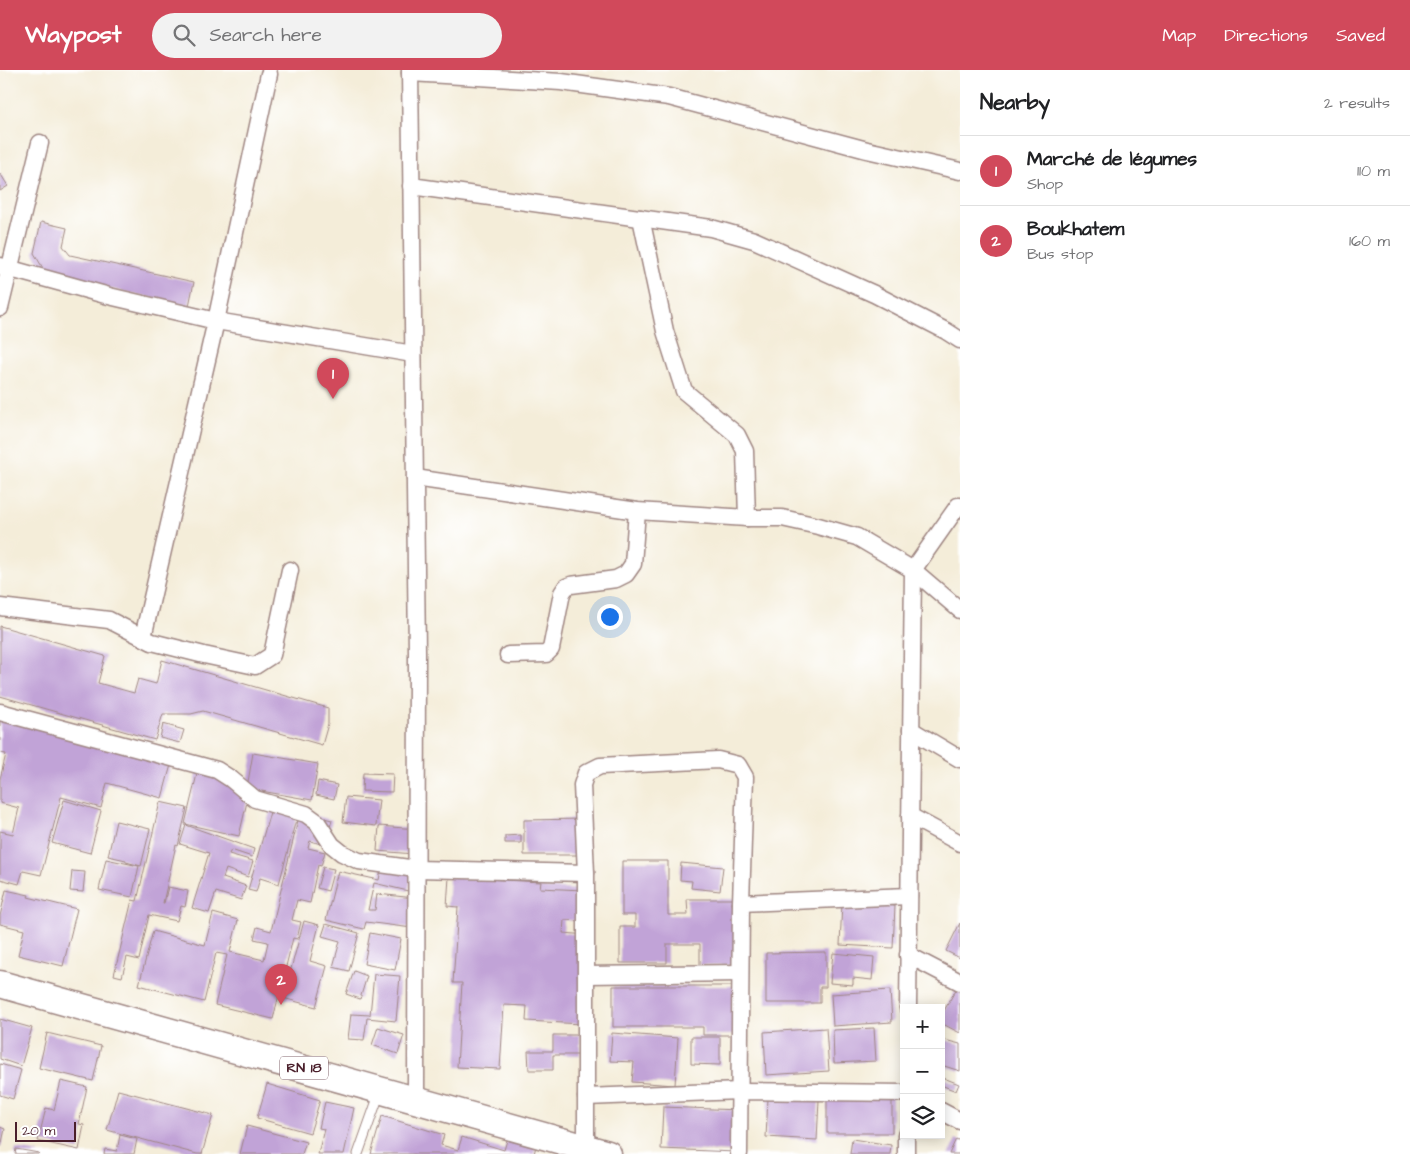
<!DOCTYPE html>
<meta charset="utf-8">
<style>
body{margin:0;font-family:"Architects Daughter",sans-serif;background:#f2f2f2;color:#202124}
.controls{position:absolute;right:15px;bottom:15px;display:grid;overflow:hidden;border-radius:0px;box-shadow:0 2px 12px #0003}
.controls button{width:45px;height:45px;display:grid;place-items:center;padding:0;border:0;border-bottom:1px solid #e0e0e0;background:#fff;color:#202124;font:25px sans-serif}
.scale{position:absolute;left:15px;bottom:12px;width:61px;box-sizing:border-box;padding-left:5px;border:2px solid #4a1f2b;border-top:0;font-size:14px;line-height:18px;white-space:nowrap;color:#4a1f2b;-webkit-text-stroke:4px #fff;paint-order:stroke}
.you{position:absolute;left:609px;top:546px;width:18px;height:18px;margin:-12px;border:4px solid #fff;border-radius:50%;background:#1a73e8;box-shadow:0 0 0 8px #1a73e833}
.badge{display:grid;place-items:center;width:32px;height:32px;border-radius:50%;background:#d1495b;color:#fff;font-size:16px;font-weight:700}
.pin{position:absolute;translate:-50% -41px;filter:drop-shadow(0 1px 2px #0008)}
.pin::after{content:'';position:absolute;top:26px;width:18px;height:15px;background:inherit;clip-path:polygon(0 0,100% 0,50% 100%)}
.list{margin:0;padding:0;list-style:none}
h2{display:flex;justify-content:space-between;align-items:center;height:65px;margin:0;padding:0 20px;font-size:21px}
h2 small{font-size:16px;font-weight:400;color:#757577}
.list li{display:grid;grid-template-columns:32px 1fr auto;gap:15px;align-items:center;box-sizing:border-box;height:70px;padding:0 20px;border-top:1px solid #e0e0e0}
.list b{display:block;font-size:19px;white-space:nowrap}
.list p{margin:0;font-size:16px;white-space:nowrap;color:#757577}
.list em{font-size:16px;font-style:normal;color:#757577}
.icon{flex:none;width:28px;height:28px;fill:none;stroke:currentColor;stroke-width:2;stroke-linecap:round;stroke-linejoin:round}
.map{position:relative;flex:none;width:960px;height:1084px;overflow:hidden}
header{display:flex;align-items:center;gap:30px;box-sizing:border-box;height:70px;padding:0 25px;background:#d1495b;color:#fff}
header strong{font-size:24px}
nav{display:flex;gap:28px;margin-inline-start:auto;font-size:18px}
.search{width:350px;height:45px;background:#f2f2f2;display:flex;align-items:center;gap:12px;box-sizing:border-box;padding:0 18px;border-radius:28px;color:#757577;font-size:19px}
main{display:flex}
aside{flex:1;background:#fff}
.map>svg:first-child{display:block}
</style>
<header>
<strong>Waypost</strong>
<div class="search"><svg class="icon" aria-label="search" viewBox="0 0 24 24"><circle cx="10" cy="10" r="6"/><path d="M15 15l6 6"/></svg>Search here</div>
<nav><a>Map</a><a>Directions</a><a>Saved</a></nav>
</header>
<main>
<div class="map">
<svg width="960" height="1084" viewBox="0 0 960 1084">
<rect width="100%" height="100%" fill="#fff"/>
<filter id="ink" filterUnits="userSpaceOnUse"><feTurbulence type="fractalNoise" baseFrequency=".02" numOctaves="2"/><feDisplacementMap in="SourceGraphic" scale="10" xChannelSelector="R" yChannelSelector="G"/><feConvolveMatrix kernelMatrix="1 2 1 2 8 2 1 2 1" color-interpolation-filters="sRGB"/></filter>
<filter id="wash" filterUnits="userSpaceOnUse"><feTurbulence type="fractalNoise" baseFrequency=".0096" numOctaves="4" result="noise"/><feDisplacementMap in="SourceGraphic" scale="20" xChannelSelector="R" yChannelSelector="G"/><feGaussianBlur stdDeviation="1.12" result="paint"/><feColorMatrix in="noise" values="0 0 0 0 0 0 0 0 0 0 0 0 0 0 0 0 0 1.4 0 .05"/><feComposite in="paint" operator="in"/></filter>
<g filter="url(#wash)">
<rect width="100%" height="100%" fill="#f4edd9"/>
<g id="blocks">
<g fill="#c1a3d7">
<polygon points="0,103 8,116 0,121"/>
<polygon points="41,152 67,158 63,176 70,185 194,212 189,236 47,205 34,183"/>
<polygon points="0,556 105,586 98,613 134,623 138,609 156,614 162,590 328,638 328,654 322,675 203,641 191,644 163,644 155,670 0,626"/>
<polygon points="0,647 172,691 162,728 107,713 101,738 61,727 41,805 23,801 19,814 0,809 0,761 13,764 19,738 0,733 0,709 6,684 0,683"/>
<polygon points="163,654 184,660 180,673 160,668"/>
<polygon points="253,683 318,694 312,730 250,719 239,766 185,754 198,700 248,712"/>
<polygon points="363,703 393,704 392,722 362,721"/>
<polygon points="318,711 337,715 334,729 316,725"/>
<polygon points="346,727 379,730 376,756 343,752"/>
<polygon points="64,730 101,741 90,783 52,773"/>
<polygon points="160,732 187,738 178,776 176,775 163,833 164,833 168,817 188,821 185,837 181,836 177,851 149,845 139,890 127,887 122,907 114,905 132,830 137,831"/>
<polygon points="272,735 298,742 279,814 260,808 256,822 248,820"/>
<polygon points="300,742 332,750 325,775 310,771 308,778 325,782 321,796 318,795 310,833 297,830 292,850 301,852 297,869 293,868 273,949 215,935 227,885 216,883 204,932 139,915 153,861 205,875 213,843 238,850 230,882 264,890 268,872 254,869 257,857 271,861"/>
<polygon points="583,749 584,785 524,785 524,750"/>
<polygon points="116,751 150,759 141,796 126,792 126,790 108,786"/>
<polygon points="186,755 254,779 252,787 231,780 229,784 253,791 248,807 226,799 223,808 246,816 241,830 216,822 209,843 192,838 209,783 180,774"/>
<polygon points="379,756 417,759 414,784 377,781"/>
<polygon points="521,765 521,773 505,773 505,766"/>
<polygon points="106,789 139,796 132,827 99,820"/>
<polygon points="622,791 668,791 668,845 688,845 687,829 739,829 739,895 700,895 700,874 667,874 667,893 620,893 620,857 635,857 635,845 622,845"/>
<polygon points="681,793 723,797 720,821 691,818 692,811 680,810"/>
<polygon points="382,794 413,801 408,821 374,813 368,840 375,840 377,824 415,828 412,858 366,852 364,859 326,850 338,801 379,810"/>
<polygon points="323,797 334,799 328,821 317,818"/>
<polygon points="72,801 85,802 83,822 70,821"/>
<polygon points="449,807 541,812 540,818 583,820 581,851 564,850 563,863 588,865 583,954 526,951 527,936 504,935 500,999 457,997 462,913 453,913 458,837 447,836"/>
<polygon points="6,820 29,825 28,827 77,839 63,896 18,885 24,860 0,854 0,846"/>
<polygon points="842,833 895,836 893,878 840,875"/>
<polygon points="304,851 319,855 310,891 327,896 316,937 283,928"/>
<polygon points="960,853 960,888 946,881"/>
<polygon points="326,854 359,863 349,901 333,897 340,871 322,866"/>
<polygon points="370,863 401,869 395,900 364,894"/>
<polygon points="826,882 826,917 820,917 820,933 766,933 766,883"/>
<polygon points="833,883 874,887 872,910 853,908 853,915 830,913"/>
<polygon points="354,901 367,906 360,929 346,924"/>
<polygon points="374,904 400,906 396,951 367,948 364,970 348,969 351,944 370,945"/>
<polygon points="959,914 960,915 960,963 941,953 941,946"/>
<polygon points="613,916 736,916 737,965 703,965 703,957 613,957"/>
<polygon points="890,920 892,952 833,956 831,924"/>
<polygon points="0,949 32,958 21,996 0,989"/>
<polygon points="378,957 404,965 398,984 372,975"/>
<polygon points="826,958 829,1001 766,1005 764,962"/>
<polygon points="874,958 876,991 834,993 833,960"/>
<polygon points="47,963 101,976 93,1011 39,998"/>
<polygon points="612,963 678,968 675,1015 632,1012 634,992 610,991"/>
<polygon points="553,965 580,965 580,985 553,985 553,1000 529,1000 528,981 553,981"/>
<polygon points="691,967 720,967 720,995 691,994"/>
<polygon points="941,969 960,974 960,1001 941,995"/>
<polygon points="0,994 21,1000 13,1029 0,1025"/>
<polygon points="941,1007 959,1014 956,1021 941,1015"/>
<polygon points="61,1011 87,1017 79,1054 84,1055 79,1080 38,1071 46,1038 54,1040"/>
<polygon points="267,1014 320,1030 310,1063 257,1048"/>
<polygon points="118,1020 213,1045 202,1084 197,1084 107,1060"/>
<rect x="827" y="1025" width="65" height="38"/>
<polygon points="768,1028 819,1030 817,1070 766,1067"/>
<polygon points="325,1032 354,1038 344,1084 318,1084 324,1059 319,1058"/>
<polygon points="663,1037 738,1040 736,1082 661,1079"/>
<polygon points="382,1046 444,1065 441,1075 458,1080 462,1067 504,1080 508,1067 536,1076 534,1084 371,1084"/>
<polygon points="247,1056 306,1072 302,1084 240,1084"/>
<polygon points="0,1057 5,1059 1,1077 0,1077"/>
<polygon points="120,1065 137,1069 134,1084 104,1084 105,1079 117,1081"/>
<polygon points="852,1069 891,1075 890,1084 850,1084"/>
<polygon points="956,1069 960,1071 960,1084 949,1084"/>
<polygon points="16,1079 39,1083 38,1084 15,1084"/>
</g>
</g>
</g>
<g filter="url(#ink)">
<use href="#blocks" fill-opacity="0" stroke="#9f8682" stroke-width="1"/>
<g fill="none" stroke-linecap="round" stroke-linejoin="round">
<defs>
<polyline id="service" points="358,1084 380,1022"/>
<g id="minor">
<polyline points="410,0 417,582 416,1029"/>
<polyline points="410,3 561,12 669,27 867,80 960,101"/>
<polyline points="411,116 711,158 754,170 874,224 946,261 960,270"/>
<polyline points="641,148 665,261 684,321 737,365 745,381 747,448"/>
<polyline points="0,196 109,226 216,251 413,284"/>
<polyline points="0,238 40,73"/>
<polyline points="415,408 637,441 747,448 782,448 818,456 857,467 913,500 960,540"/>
<polyline points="0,537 109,550 152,572 204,585 255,596 272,585 290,500"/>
<polyline points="143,567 216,251 269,4"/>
<polyline points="508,585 546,584 551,579 562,523 566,517 571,515 616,509 626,504 633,494 637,441"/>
<polyline points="0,642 217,700 231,709 255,729 306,744 317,752 332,775 342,783 359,791 416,799 586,803"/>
<polyline points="911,660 960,689"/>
<polyline points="910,746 960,773"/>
<polyline points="741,833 909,826"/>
<polyline points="908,885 960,912"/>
<polyline points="586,905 740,903"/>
<polyline points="908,938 913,500 958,436 960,436"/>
<polyline points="586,1027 740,1021 904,1023"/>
<polyline points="941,1041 960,1051"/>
<polyline points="586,1078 586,803 582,715 586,703 600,696 718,690 738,695 745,707 741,833 739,1084"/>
<polyline points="906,1084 906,1065"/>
</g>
<polyline id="primary" points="0,914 608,1084"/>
</defs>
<use href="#service" stroke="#9f8682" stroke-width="11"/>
<use href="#minor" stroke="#9f8682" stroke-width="19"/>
<use href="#primary" stroke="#9f8682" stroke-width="29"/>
<use href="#service" stroke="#fff" stroke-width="9"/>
<use href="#minor" stroke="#fff" stroke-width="16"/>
<use href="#primary" stroke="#fff" stroke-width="26"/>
</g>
</g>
<g text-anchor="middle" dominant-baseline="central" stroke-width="4.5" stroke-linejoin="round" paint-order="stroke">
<rect fill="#fff" stroke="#80626b" stroke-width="1" x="280" y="986.5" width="48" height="23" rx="4"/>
<g font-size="14" font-weight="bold" fill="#4a1f2b">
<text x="304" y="998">RN 18</text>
</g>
</g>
</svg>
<div class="controls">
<button>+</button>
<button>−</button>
<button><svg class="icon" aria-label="layers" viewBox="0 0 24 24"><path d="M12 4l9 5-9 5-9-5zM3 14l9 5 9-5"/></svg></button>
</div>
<div class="scale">20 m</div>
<div class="you"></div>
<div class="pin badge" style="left:333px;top:329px">1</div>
<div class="pin badge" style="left:281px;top:935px">2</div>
</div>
<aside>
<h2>Nearby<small>2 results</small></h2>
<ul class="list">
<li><span class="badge">1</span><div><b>Marché de légumes</b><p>Shop</p></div><em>110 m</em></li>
<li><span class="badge">2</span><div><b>Boukhatem</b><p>Bus stop</p></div><em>160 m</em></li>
</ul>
</aside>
</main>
